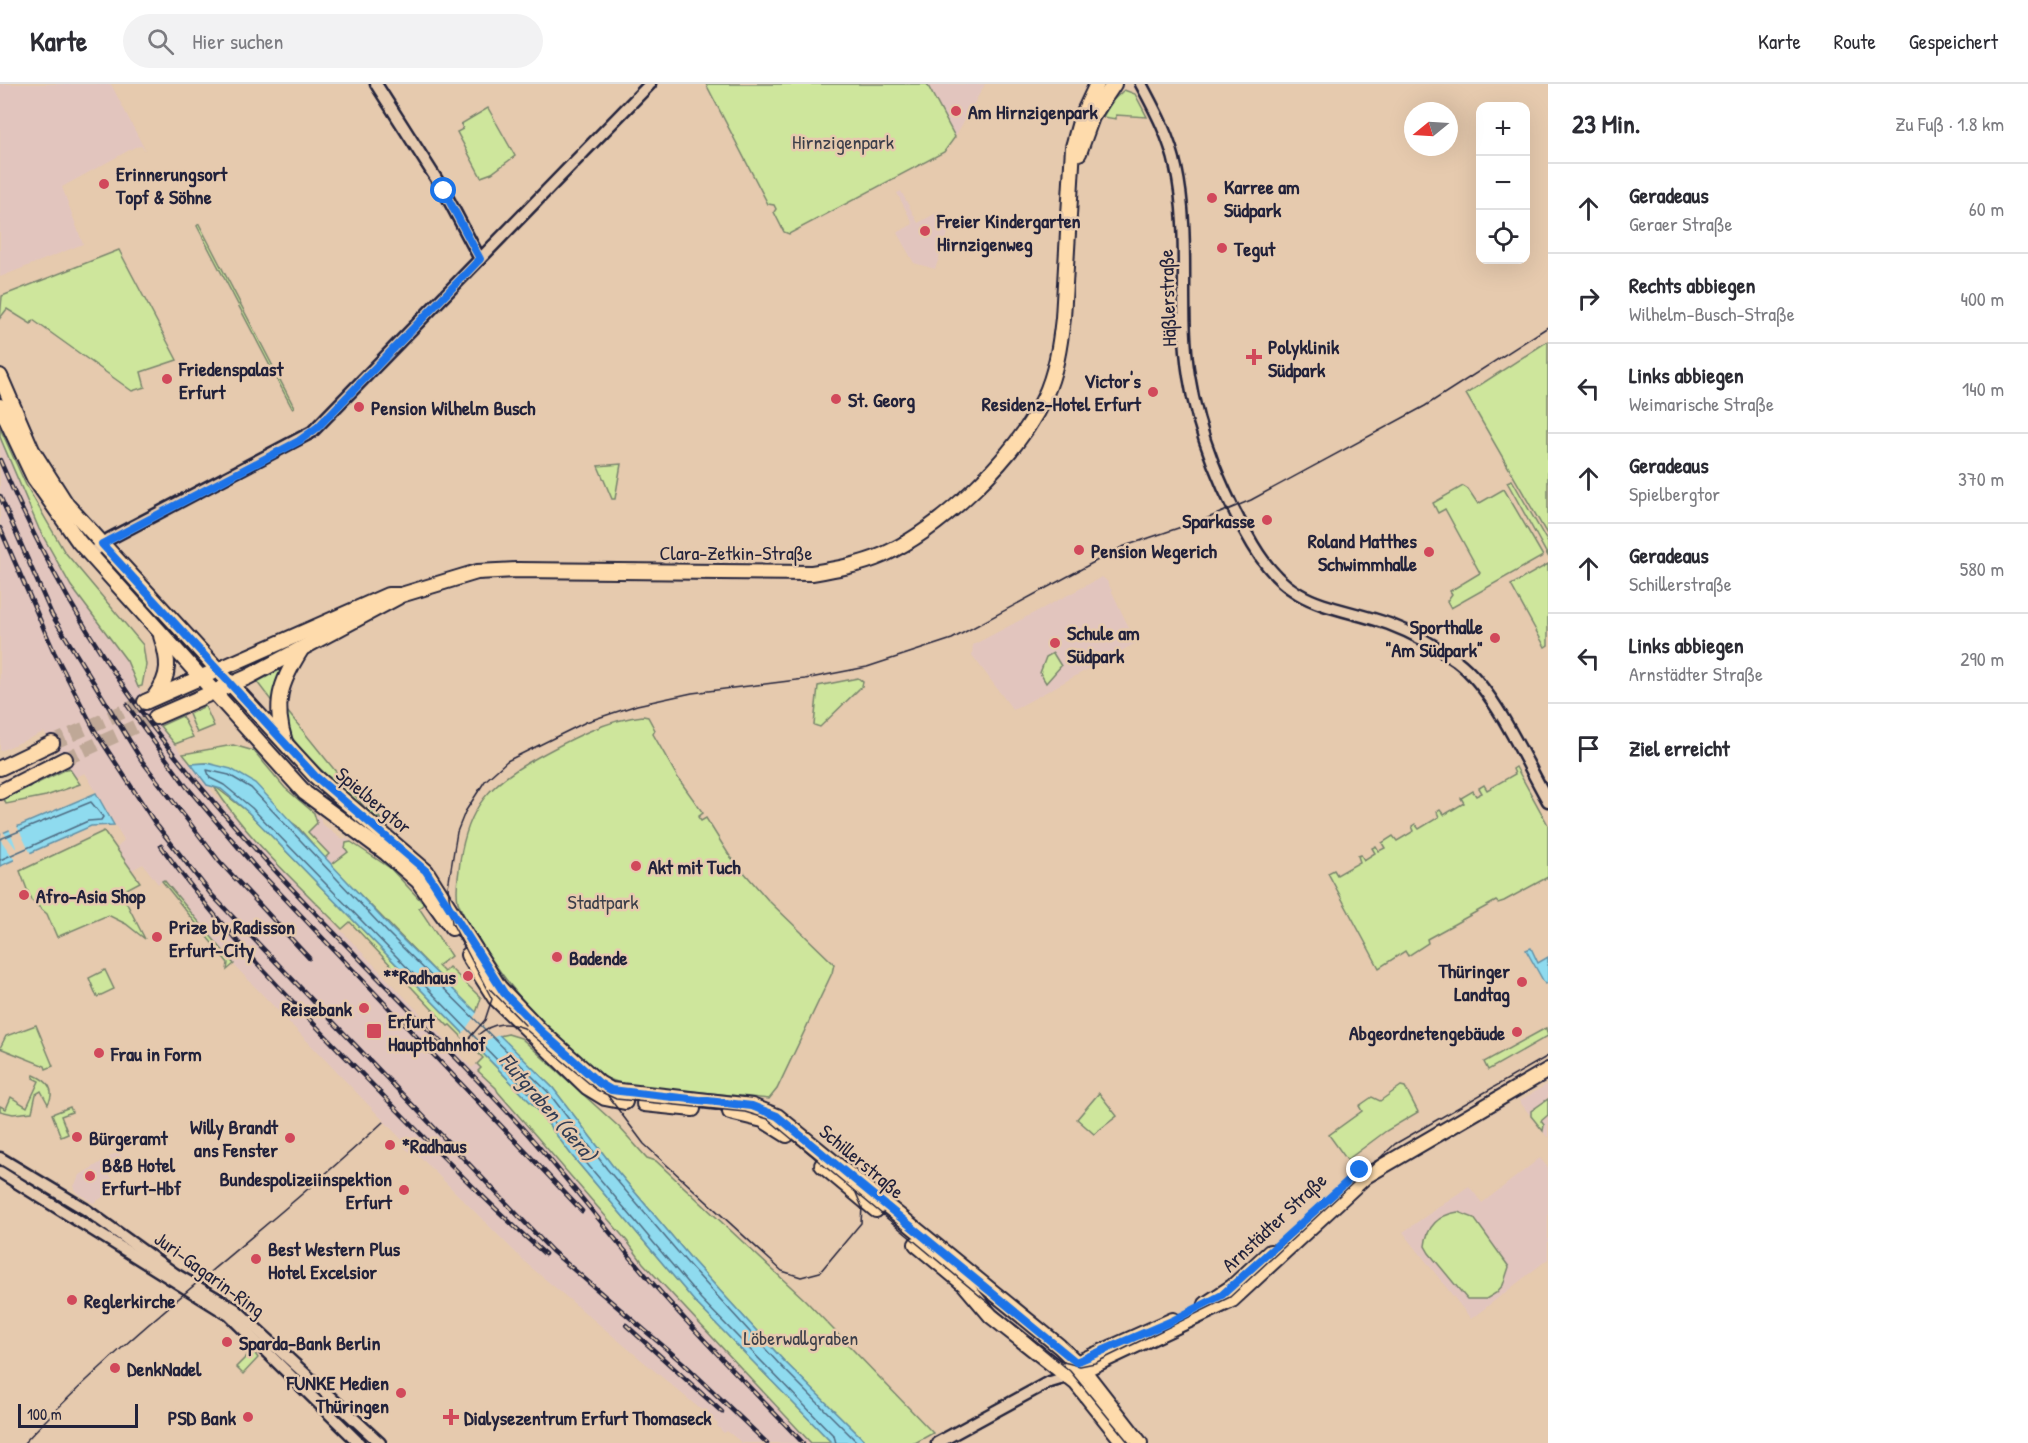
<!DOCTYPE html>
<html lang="de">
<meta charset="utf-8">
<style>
body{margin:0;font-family:"Patrick Hand",sans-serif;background:#f2f2f3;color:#2b2b33}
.controls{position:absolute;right:18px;top:18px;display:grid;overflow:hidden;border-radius:12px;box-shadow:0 6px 24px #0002}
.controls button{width:54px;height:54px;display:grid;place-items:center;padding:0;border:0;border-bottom:2px solid #e1e1e2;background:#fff;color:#2b2b33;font:30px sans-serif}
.compass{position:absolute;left:1404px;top:18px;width:54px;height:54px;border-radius:50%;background:#fff;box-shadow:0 6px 24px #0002;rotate:252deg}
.scale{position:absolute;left:18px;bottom:15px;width:120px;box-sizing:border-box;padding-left:6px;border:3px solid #22223b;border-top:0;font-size:16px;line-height:21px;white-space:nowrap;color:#22223b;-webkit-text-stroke:4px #e6caae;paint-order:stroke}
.stop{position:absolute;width:18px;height:18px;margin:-14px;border:4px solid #1a73e8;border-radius:50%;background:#fff}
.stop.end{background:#1a73e8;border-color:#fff;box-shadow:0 2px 6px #0008}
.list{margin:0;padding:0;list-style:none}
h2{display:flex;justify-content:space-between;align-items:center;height:78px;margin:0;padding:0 24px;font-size:26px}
h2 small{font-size:20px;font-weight:400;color:#7c7c81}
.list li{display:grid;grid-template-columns:39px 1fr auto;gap:18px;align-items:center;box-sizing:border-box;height:90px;padding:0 24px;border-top:2px solid #e1e1e2}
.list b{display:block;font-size:22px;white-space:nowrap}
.list p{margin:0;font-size:20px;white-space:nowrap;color:#7c7c81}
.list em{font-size:20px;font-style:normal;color:#7c7c81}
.icon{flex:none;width:33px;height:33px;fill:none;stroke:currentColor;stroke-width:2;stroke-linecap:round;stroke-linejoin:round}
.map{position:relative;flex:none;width:1548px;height:1359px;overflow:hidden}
header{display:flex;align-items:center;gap:36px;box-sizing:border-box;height:84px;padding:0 30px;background:#fff;border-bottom:2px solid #e1e1e2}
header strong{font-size:28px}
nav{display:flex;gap:33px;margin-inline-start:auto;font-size:21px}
.search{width:420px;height:54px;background:#f2f2f3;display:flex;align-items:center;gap:15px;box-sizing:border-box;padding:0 21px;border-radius:33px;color:#7c7c81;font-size:22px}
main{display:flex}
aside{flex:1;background:#fff}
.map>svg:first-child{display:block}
</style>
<header>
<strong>Karte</strong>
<div class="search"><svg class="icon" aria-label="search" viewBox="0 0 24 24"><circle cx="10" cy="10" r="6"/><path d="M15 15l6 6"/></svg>Hier suchen</div>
<nav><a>Karte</a><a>Route</a><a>Gespeichert</a></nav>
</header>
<main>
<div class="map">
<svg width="1548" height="1359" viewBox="0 0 1548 1359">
<rect width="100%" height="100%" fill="#e6caae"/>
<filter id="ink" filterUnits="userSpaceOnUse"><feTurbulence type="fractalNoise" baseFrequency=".0167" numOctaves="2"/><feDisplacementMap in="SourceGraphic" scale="12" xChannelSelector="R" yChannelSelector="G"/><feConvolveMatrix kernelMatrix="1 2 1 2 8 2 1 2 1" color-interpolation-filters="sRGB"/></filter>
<g filter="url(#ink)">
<g fill="#e2c5be">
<polygon points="0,0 111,0 145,66 141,62 135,63 62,103 83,160 0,193"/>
<polygon points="927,0 985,0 955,53"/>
<polygon points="901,107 918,139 940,127 950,144 935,185 914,179 897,149 913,140 897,109"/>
<polygon points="0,353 39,445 71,502 127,577 147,622 150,622 160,642 210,705 255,756 472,984 477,980 481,984 478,987 498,1006 498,1009 627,1157 643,1179 811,1359 742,1359 727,1347 724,1349 717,1342 718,1340 527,1180 413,1066 410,1068 405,1064 407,1061 233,880 164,796 158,800 143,780 132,786 117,764 124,756 88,694 85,689 74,694 65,675 44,648 0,667"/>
<polygon points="1102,493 1107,497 1136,559 1013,626 972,571 973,561"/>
<polygon points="314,729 321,735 321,739 342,755 347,754 351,758 345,759 348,768 331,781 325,774 328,771 307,748 317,739"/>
<polygon points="1548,1000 1548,1054 1519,1017"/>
<polygon points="119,1067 122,1076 116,1079 117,1085 109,1090 118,1104 93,1119 76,1108 74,1102 80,1091"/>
<polygon points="1540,1074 1548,1084 1548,1175 1471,1235 1403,1148 1469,1102 1482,1119"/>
</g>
<g fill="#cee69c" stroke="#78846c" stroke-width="1.5">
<polygon points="706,0 927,0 955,53 944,68 789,150 784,148 774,128 776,125 774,121 768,120"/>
<polygon points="1124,6 1135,10 1147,33 1116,31 1116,35 1103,33 1111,18"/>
<polygon points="488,24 515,72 492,89 481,93 457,48 463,45 461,40"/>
<polygon points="199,140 294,323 292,324 197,142"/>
<polygon points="119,166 177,276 141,288 145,303 132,307 33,236 31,240 7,225 0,234 2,212"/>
<polygon points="1548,257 1548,452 1466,310"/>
<polygon points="0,344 26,401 64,467 143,561 146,581 142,602 138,603 127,577 71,502 39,445 0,353"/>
<polygon points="621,380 615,415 612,415 598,382"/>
<polygon points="1512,396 1548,459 1548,472 1507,398"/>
<polygon points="1463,402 1468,405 1478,420 1504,405 1543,472 1451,524 1447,517 1452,510 1450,507 1480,489 1445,425 1438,429 1433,419"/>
<polygon points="1548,480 1548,561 1545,563 1511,501"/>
<polygon points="1053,569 1061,582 1046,599 1040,589 1046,573"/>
<polygon points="281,585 285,586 273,619 257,598"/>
<polygon points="858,594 863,598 862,602 820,643 814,641 818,602"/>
<polygon points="205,622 214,642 197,649 189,630"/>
<path d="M282,626l5,1 79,98 4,-4 18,24c-14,-6 -87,-77 -97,-93 -5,-7 -6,-18 -9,-26z"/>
<polygon points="182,632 193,653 175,660 160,642"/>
<path d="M643,632l5,1 7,13 -2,4 25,44 25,35 -5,4 3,4 5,-3 23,37 39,45 66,64 -2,9 -55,116 -8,10 -146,-15 -17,-6c-50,-38 -96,-86 -128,-140 -7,-11 -16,-23 -20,-36 -3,-13 1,-28 2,-41 8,-55 30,-78 78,-104 31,-17 70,-38 105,-41z"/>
<polygon points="233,661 254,667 285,704 314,729 317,739 308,748 329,770 325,774 297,742 207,679 191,680 183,670"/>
<polygon points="1516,683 1548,741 1548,793 1504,817 1498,819 1496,817 1427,855 1428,859 1408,872 1405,867 1379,884 1328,789 1334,786 1337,791 1360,778 1358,772 1361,771 1364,776 1375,769 1372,764 1376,762 1379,767 1385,764 1382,759 1393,752 1397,757 1414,747 1412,742 1415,740 1419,745 1439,733 1437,728 1440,726 1444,731 1464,719 1461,714 1473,707 1476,712 1482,709 1479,704 1484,701 1487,706 1515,690 1513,685"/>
<polygon points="69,684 80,700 46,712 6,720 4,715"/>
<path d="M213,701l35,27 289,297 36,48 123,146 136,140h-21l-168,-180 -16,-22 -129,-149 -2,-4 -18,-17 3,-3 -4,-4 6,-6 -33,-33 -2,1 -98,-104 -8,7c-45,-46 -94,-89 -129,-144z"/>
<polygon points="104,747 140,798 121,808 145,855 126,840 108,831 57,853 47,830 31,816 20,787"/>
<polygon points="351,758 390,784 424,820 419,824 451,872 438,882 444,888 449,883 481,914 476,929 331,781 348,768 345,764 346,759"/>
<polygon points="164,796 234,880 227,886 228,879 162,797"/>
<polygon points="105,886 114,905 97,913 89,894"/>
<polygon points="36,941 53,982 46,985 45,982 0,964 6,952"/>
<polygon points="1546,944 1548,952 1488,986 1484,978"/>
<polygon points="508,950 521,954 619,1043 647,1074 656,1077 805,1216 933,1349 915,1359 867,1359 784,1277 693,1177 612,1081 553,1004 499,952"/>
<path d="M34,991c14,6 22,15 14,29l-7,-13 -5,3 -4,18 -19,2 -13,-3v-5l6,3 5,-12 16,10 12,-26 -6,-3z"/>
<polygon points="1401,1002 1405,1003 1418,1028 1386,1047 1347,1076 1329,1051 1362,1027 1359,1022 1372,1013 1380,1017"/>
<polygon points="1099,1009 1117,1032 1094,1050 1077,1035"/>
<polygon points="1548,1015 1548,1031 1541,1037 1544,1041 1543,1047 1531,1032 1531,1027"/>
<polygon points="70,1023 72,1028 61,1032 68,1050 61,1053 52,1030"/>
<path d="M1458,1128l16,6 35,49 -6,18 -7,8 -10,6h-19l-38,-46 -4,-7c2,-20 14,-31 33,-34z"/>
<polygon points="249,1261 258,1274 243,1290 236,1283 248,1271 243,1267"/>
</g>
<g fill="#8fdbef" stroke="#6391a7" stroke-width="1.5">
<polygon points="207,679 231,685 255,699 392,845 553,1004 612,1081 693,1177 784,1277 867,1359 832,1359 696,1219 573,1073 537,1025 248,728 221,705 207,701 191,680"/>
<polygon points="96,709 114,741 91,742 0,782 0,750"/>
<polygon points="1531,864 1538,879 1548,873 1548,898 1545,900 1526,866"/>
</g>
<g fill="#e6caae">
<polygon points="16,740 32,772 17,779 0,755 2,746 17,766 9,744"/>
<polygon points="478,927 501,950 487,956 475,967 461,952"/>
</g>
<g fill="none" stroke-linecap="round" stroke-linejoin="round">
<g stroke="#4e6c83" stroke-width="1.5">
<polyline points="0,755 91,718 103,733 101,736 88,737 0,776"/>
<polyline points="836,1359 834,1352 701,1215 578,1069 541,1021 252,724 224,701 210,694 207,686 229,691 251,704 388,849 548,1008 607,1085 689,1181 780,1281 858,1359"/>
</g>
<g stroke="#bfa897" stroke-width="14" stroke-dasharray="14 7" stroke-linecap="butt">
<polyline points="52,659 145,618"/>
<polyline points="65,675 156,633"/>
</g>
<defs>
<g id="minor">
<polyline points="376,0 444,107 480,175"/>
<path d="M1141,0c14,26 29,54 35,84 15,68 2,139 13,208 9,58 34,119 64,169 38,64 75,58 136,79 24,9 47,22 68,37 38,29 67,98 91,140"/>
<polyline points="90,471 109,455 312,348 650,0"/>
<polyline points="0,1074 85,1125 175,1190 235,1225 380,1359"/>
<polyline points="0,1088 229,1231 359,1359"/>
<polyline points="937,1359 1047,1299 1067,1293"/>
</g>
<g id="major">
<polyline points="1079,69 1092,33 1114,0"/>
<polyline points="0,292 32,366 67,421 315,692 426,787 499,903 541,947 599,999 611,1006 752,1022 777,1032 1059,1262 1080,1282 1140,1359"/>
<polyline points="0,322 34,394 79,458 305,709 386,769 418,797 452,844"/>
<path d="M155,612c16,-21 14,-36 6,-60"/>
<path d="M145,618l243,-107h13l76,-23 40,-2 295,3c24,-4 48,-8 71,-18 59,-27 134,-99 161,-157 12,-25 16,-53 19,-80l10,-171 8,-29 16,-34"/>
<polyline points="156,633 248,593 398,513"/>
<path d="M285,658c-12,-38 -5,-59 16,-92"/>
<polyline points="0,684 52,659"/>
<polyline points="0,708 65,675"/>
<polyline points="468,871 495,914 587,1003 605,1014 625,1018"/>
<polyline points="644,1020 693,1025"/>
<polyline points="730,1028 763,1036 787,1051"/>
<polyline points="822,1081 876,1126"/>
<polyline points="916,1160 964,1200 991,1232 1076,1299 1124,1359"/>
<polyline points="1206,1220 1232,1203 1270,1168"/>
<polyline points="1070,1282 1173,1236"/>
<polyline points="1077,1289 1232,1216 1366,1092 1548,986"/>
</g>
</defs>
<use href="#minor" stroke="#22223b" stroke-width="15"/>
<use href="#major" stroke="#22223b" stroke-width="18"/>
<use href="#minor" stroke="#e6caae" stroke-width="10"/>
<use href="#major" stroke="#fedbac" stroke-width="14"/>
<g stroke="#22223b" stroke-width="1.5">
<polyline points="490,905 525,941"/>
<path d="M479,950c15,-12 28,-12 45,-6l73,62 19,9 129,13 23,7 302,252 59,72"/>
<polyline points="463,961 485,936 492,915 452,839 448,803 457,748 465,728 485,697 507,677 586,638 637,621 692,609 805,595 867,583 952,555 1122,463 1208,434 1251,416 1425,322 1548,243"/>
<polyline points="608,1012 644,1060 782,1187 801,1193 820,1188 861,1139 862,1123 856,1109"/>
<polyline points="1063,1278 1080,1282 1095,1279 1230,1213 1395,1060 1548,972"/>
<path d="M24,1359c110,-118 242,-211 359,-321"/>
</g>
<defs>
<g id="rail">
<path d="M0,376c44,104 102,204 172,292 104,130 228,244 341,366 44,47 82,98 124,147 52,62 110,119 166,178"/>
<polyline points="0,412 52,531 142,677 219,777 309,874"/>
<polyline points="0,444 54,568 95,647 155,739 211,810 552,1167 683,1279 767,1359"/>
<polyline points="127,621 186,702 256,784 582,1127"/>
<path d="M161,762c59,83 132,156 202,229 60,61 118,123 182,179"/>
<polyline points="626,1241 722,1328"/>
</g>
</defs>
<use href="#rail" stroke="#22223b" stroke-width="4.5"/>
<use href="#rail" stroke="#e6caae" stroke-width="2" stroke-dasharray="7" stroke-linecap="butt"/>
</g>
</g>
<g fill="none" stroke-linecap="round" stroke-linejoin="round" filter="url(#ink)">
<polyline stroke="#1a73e8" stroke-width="8" points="444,107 480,175 318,343 299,357 102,460 315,692 426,787 504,909 541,947 599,999 611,1006 752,1022 777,1032 1076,1278 1172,1237 1222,1211 1360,1086"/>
</g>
<g fill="#d1495b" stroke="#e6caae" stroke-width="2">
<circle cx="956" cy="27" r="6"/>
<circle cx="104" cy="100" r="6"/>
<circle cx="1212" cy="114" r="6"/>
<circle cx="925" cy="147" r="6"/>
<circle cx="1222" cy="164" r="6"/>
<path d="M1251 264h6v6h6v6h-6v6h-6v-6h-6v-6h6z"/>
<circle cx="167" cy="295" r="6"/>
<circle cx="1153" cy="308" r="6"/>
<circle cx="836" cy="315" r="6"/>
<circle cx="359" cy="323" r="6"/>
<circle cx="1267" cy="436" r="6"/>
<circle cx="1079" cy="466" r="6"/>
<circle cx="1429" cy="468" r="6"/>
<circle cx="1495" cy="554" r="6"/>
<circle cx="1055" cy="559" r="6"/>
<circle cx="636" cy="782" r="6"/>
<circle cx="24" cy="811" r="6"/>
<circle cx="157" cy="853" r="6"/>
<circle cx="557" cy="873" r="6"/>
<circle cx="468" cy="892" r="6"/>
<circle cx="1522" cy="898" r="6"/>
<circle cx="364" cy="924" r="6"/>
<rect x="366" y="939" width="16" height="16" rx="3"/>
<circle cx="1517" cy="948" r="6"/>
<circle cx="99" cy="969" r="6"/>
<circle cx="77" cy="1053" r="6"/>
<circle cx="290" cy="1054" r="6"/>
<circle cx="390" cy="1061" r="6"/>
<circle cx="90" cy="1092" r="6"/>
<circle cx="404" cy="1106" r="6"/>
<circle cx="256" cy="1175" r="6"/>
<circle cx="72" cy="1216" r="6"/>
<circle cx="227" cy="1258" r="6"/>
<circle cx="115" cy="1284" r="6"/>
<circle cx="401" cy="1309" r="6"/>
<circle cx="248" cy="1333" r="6"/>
<path d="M448 1324h6v6h6v6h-6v6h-6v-6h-6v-6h6z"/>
</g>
<g text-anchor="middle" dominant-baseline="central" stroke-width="5" stroke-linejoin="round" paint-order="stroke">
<g font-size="20" font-weight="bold" fill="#22223b" stroke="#e6caae" text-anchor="start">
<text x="968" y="27">Am Hirnzigenpark</text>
<text x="116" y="89">Erinnerungsort<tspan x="116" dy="23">Topf &amp; Söhne</tspan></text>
<text x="1224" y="102">Karree am<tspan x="1224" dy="23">Südpark</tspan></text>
<text x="937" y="136">Freier Kindergarten<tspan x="937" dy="23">Hirnzigenweg</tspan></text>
<text x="1234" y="164">Tegut</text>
<text x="1268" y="262">Polyklinik<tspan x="1268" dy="23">Südpark</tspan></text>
<text x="179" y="284">Friedenspalast<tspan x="179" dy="23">Erfurt</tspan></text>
<text x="1141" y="296" text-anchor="end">Victor's<tspan x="1141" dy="23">Residenz-Hotel Erfurt</tspan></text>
<text x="848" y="315">St. Georg</text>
<text x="371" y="323">Pension Wilhelm Busch</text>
<text x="1255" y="436" text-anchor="end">Sparkasse</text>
<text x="1417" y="456" text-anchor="end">Roland Matthes<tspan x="1417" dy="23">Schwimmhalle</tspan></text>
<text x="1091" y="466">Pension Wegerich</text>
<text x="1483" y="542" text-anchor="end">Sporthalle<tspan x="1483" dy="23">"Am Südpark"</tspan></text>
<text x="1067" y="548">Schule am<tspan x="1067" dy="23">Südpark</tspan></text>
<text x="648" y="782">Akt mit Tuch</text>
<text x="36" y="811">Afro-Asia Shop</text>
<text x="169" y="842">Prize by Radisson<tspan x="169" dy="23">Erfurt-City</tspan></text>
<text x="569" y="873">Badende</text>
<text x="1510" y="886" text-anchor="end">Thüringer<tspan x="1510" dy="23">Landtag</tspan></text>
<text x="456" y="892" text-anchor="end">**Radhaus</text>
<text x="352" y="924" text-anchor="end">Reisebank</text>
<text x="388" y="936">Erfurt<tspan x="388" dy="23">Hauptbahnhof</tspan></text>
<text x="1505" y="948" text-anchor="end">Abgeordnetengebäude</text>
<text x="111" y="969">Frau in Form</text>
<text x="278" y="1042" text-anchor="end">Willy Brandt<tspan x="278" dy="23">ans Fenster</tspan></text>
<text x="89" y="1053">Bürgeramt</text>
<text x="402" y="1061">*Radhaus</text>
<text x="102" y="1080">B&amp;B Hotel<tspan x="102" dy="23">Erfurt-Hbf</tspan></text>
<text x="392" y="1094" text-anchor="end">Bundespolizeiinspektion<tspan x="392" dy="23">Erfurt</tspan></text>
<text x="268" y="1164">Best Western Plus<tspan x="268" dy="23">Hotel Excelsior</tspan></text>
<text x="84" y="1216">Reglerkirche</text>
<text x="239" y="1258">Sparda-Bank Berlin</text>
<text x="127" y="1284">DenkNadel</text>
<text x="389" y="1298" text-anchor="end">FUNKE Medien<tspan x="389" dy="23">Thüringen</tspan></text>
<text x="236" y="1333" text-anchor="end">PSD Bank</text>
<text x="464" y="1333">Dialysezentrum Erfurt Thomaseck</text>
</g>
<g font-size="20" fill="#3c3f4a" stroke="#e6caae">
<text x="843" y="57">Hirnzigenpark</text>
<text x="603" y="817">Stadtpark</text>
<text x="801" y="1253">Löberwallgraben</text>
</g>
<g font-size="20" fill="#22223b" stroke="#e6caae">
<text transform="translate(1167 214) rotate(-92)">Häßlerstraße</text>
<text x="736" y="468">Clara-Zetkin-Straße</text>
<text transform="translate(374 716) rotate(40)">Spielbergtor</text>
<text transform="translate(862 1077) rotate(40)">Schillerstraße</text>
<text transform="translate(1274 1138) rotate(-43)">Arnstädter Straße</text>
<text transform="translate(210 1190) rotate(36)">Juri-Gagarin-Ring</text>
</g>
<g font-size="21" font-style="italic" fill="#323e56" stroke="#e6caae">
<text transform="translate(548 1023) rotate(49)">Flutgraben (Gera)</text>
</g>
</g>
</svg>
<div class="controls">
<button>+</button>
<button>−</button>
<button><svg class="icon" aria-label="locate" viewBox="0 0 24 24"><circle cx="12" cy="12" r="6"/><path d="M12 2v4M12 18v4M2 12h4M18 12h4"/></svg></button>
</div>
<svg class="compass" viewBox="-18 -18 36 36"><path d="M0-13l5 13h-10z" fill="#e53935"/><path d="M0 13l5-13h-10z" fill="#7c7c81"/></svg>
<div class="scale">100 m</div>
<div class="stop" style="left:444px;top:107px"></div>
<div class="stop end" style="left:1360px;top:1086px"></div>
</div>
<aside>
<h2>23 Min.<small>Zu Fuß · 1.8 km</small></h2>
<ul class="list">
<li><svg class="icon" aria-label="ahead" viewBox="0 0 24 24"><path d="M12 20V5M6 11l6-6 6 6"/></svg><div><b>Geradeaus</b><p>Geraer Straße</p></div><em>60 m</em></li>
<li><svg class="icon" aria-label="right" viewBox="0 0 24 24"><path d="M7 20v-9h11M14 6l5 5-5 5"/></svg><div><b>Rechts abbiegen</b><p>Wilhelm-Busch-Straße</p></div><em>400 m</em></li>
<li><svg class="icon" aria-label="left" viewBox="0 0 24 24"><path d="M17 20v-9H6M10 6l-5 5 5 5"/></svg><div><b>Links abbiegen</b><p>Weimarische Straße</p></div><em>140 m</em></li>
<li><svg class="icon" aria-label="ahead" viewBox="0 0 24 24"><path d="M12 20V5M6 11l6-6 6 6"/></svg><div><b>Geradeaus</b><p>Spielbergtor</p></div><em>370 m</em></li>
<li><svg class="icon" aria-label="ahead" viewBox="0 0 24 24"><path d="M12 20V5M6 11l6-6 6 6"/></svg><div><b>Geradeaus</b><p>Schillerstraße</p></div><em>580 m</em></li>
<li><svg class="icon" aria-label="left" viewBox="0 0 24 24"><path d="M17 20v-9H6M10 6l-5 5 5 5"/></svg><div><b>Links abbiegen</b><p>Arnstädter Straße</p></div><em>290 m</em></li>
<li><svg class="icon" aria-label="arrive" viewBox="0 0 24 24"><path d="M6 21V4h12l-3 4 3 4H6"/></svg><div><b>Ziel erreicht</b></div></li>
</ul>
</aside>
</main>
